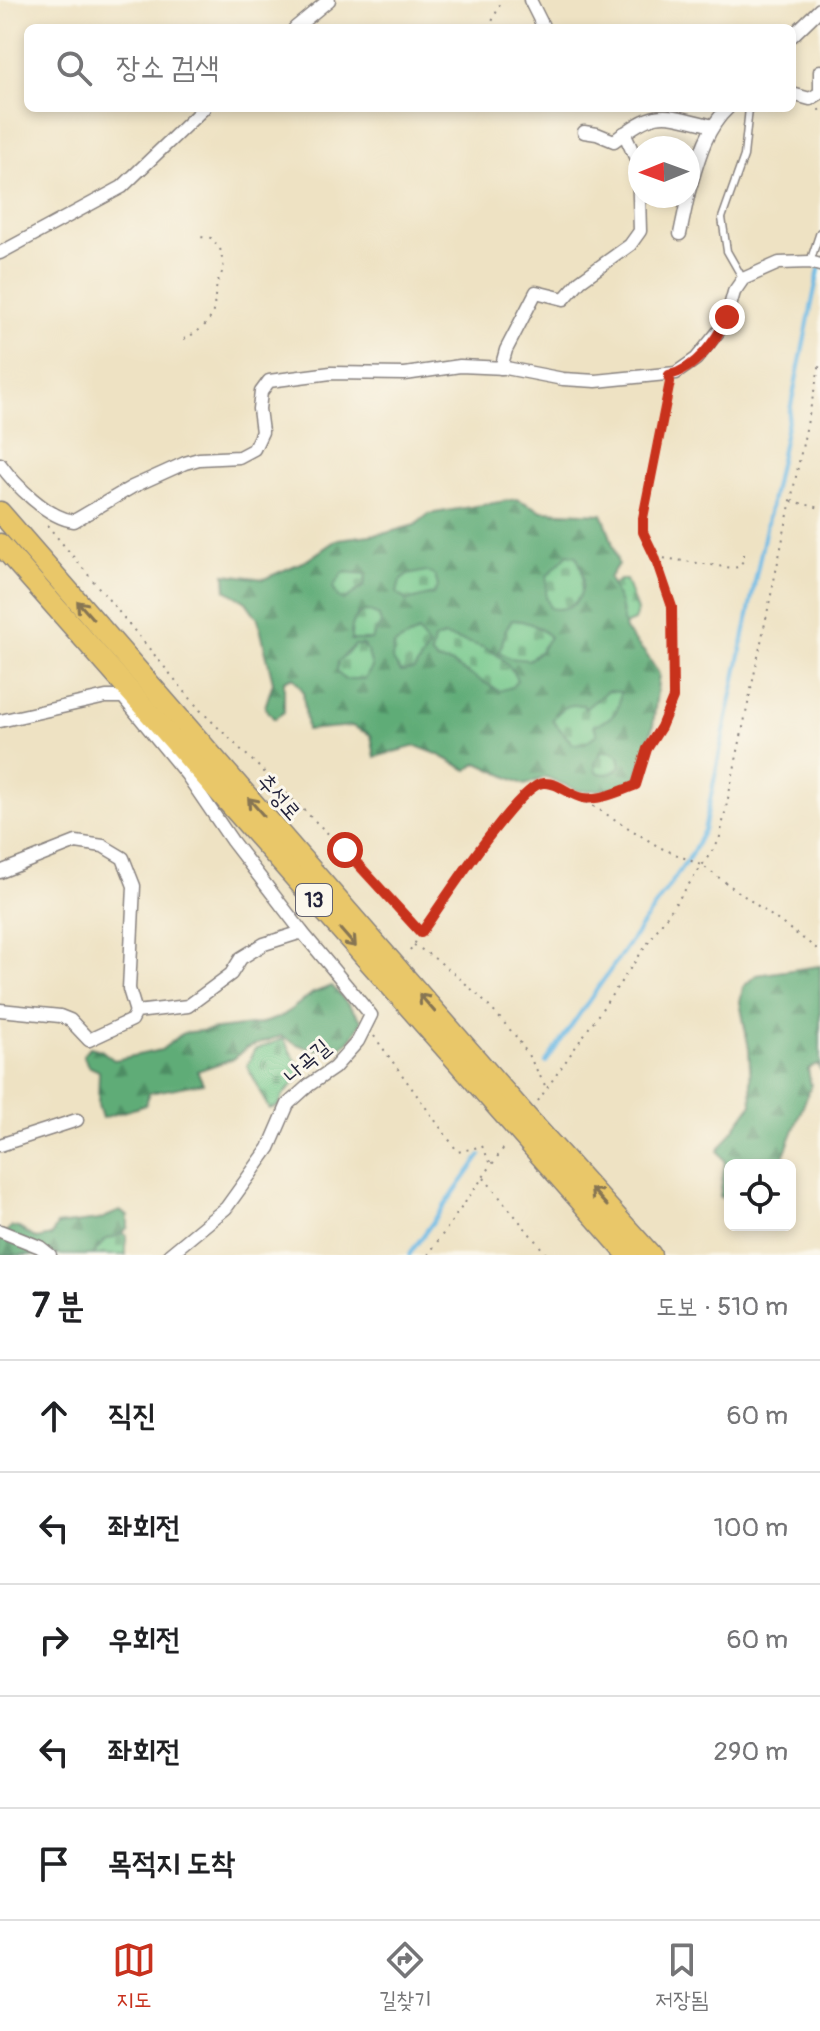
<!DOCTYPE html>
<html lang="ko">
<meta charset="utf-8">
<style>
body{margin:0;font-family:Pangolin,"Poor Story",sans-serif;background:#f6f6f6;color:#202124}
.controls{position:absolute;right:24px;bottom:24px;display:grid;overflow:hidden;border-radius:12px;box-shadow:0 4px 12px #0003}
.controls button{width:72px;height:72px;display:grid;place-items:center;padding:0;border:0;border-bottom:2px solid #e0e0e0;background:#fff;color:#202124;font:40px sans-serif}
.compass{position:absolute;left:628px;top:136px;width:72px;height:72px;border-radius:50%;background:#fff;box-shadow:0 4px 12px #0003;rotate:269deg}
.stop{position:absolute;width:24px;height:24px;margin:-18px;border:6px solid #c8321e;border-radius:50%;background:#fff}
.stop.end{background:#c8321e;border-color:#fff;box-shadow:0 2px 8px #0008}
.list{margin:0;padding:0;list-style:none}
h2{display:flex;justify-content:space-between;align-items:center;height:104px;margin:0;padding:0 32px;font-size:34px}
h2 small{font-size:26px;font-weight:400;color:#757577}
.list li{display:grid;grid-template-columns:52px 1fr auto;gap:24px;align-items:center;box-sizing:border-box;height:112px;padding:0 32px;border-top:2px solid #e0e0e0}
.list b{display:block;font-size:30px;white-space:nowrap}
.list em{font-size:26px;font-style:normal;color:#757577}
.icon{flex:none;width:44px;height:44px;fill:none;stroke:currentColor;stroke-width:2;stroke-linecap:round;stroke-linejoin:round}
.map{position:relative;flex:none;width:820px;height:1255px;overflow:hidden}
.search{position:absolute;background:#fff;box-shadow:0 4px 12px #0003;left:24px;right:24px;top:24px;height:88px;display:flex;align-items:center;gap:20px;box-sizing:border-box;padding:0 28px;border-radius:12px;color:#757577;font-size:30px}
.sheet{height:664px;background:#fff}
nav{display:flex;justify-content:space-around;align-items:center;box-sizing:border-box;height:112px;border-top:2px solid #e0e0e0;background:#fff;font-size:22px;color:#757577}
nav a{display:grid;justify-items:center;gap:4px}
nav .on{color:#c8321e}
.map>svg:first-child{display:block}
</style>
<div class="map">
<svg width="820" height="1255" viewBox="0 0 820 1255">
<defs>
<pattern id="forest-firs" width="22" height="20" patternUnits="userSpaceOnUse" patternTransform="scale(2)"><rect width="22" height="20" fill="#5fac77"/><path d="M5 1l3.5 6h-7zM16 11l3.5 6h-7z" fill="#4e8c63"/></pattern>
<pattern id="cemetery-stones" width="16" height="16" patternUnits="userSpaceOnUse" patternTransform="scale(2)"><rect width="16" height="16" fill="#74c88b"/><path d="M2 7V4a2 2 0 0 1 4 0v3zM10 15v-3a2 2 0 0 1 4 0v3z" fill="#5fa273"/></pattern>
</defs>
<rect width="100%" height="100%" fill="#fbf7ec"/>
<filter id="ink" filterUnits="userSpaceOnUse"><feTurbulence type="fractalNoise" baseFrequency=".0125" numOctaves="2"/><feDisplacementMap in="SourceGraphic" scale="16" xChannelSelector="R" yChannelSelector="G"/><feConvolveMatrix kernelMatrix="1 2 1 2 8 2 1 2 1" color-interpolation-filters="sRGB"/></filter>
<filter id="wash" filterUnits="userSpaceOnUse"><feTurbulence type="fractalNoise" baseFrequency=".006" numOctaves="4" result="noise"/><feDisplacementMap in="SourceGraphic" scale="32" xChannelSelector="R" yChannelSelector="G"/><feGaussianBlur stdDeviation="1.8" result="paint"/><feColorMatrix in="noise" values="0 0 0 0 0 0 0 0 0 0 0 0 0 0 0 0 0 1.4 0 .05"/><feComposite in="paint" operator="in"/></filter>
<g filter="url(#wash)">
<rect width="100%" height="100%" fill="#eee2c3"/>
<g fill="url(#forest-firs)" stroke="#406759" stroke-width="2">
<path d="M517,499l25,12 60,3c8,16 11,32 16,50l-9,14 11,25 5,27 21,24 13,20 -6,52 -16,50 -11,9 -15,4 -31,2 -34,-14 -21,8 -47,-22 -11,7 -30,-16 -21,-8 -41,11 -4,-22 -19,-9 -45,4 -4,-39 -10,-14 -9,4v31l-10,7 -9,-12 8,-25 -15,-63 -12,-17 -20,-12 -1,-16 39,5 43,-19 31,-21 48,-6 29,-8 14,-11z"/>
<polygon points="820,966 820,1069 817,1064 808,1069 811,1086 780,1165 730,1165 730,1202 720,1197 725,1161 718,1151 752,1104 749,1049 740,1002 743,987 756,975"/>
<path d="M332,986l30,35c-5,7 -8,16 -15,22 -17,15 -49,4 -66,-7l-35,12 -11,10 -38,13 6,12 -54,10 -3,12 -44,13 -4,-13 1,-34 -11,-5 -5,-11 7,-8 11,3 13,10 47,-10 22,-17 76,-9 22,-7 32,-24z"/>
<polygon points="120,1211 128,1216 128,1227 122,1234 105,1240 93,1255 0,1255 0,1238 11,1227 19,1228 37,1239 51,1236 57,1225 99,1220"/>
</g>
<g fill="url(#cemetery-stones)" stroke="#4b7563" stroke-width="2">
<path d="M568,554l8,2c14,24 7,59 -26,52l-4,-12 1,-20z"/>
<polygon points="426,571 435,576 438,586 433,594 407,601 397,593 400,581 408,575"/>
<polygon points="344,572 366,574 364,586 344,600 338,597 333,587"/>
<polygon points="620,580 626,580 637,611 634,621 624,625 620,603 612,585"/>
<path d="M370,612l9,4 2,8 -10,16h-20c0,-11 1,-19 8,-27z"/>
<path d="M512,620c16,1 26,6 38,17l-10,14 -11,9 -20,-2 -9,-6 6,-23z"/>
<polygon points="418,632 429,647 414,670 401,672 392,659 394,645"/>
<path d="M444,636c33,10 56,9 73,44l-5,7 -13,4 -49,-28 -13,-2 -6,-7 3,-14z"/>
<polygon points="355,645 363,645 368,653 372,667 365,679 344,679 337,672 338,662"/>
<path d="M607,691l13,1c0,22 -7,26 -26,33l3,9 -12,9 -12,1 -21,-24c10,-13 15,-16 31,-15l2,4z"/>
<path d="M611,751l8,5 2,10c-8,8 -15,10 -25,6l-1,-10 7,-10z"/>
<polygon points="283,1039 303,1073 282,1097 279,1106 269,1109 247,1066 254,1050"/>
<polygon points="122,1234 126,1235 126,1255 93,1255 105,1240"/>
</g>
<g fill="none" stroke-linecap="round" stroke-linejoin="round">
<g stroke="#6ab9e5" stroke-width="4">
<polyline points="546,1062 691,855 704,830 819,269"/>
<polyline points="409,1255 481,1155"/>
</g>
</g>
</g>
<g filter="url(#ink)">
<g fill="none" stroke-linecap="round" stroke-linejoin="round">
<defs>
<g id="service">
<polyline points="810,262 820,232"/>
<polyline points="743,279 727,251 722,218 744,156 749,108"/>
</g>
<g id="minor">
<polyline points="530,0 544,28"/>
<polyline points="295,28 329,0"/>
<polyline points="792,36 820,9"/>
<polyline points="820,71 820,91"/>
<polyline points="792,94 810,99 820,93"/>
<path d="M584,132l13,2 17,7c44,-33 46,-28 99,-15"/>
<path d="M688,195c9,-30 16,-65 40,-87"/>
<polyline points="680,234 688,196"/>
<polyline points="0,253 122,187 204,108"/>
<polyline points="501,368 506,350 536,292 564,299 580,281 630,245 640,231 638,163 624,133"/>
<path d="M0,464c15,21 48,54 74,57l58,-34 53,-24 14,-4 40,-2 15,-8 8,-17 -3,-23 2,-17 8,-11 62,-8 74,1 55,-8 46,2 57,11 33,2 80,-8 20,-14 22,-27 9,-15 7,-25 9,-13 36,-16 31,-1 10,3"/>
<polyline points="0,721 106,697 123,697 187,775 232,841 302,932 371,1015 358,1041 334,1068 309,1085 288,1104 269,1148 226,1208 169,1255"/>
<polyline points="0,872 76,842 103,846 123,858 134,886 129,989 136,1012"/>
<polyline points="0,1010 60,1016 70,1020 89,1040 132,1020 136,1012 188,1006 231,974 241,958 264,944 302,932"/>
<polyline points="0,1145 77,1120"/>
<polyline points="0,1231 40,1247 50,1255"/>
</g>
<g id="primary">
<polyline points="0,512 526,1116 651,1255"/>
<polyline points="0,544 628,1255"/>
</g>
</defs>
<use href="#service" stroke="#88827f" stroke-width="9"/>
<use href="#minor" stroke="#88827f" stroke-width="15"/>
<use href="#primary" stroke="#88827f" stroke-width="23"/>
<g stroke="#88827f" stroke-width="2" stroke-dasharray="2 6" stroke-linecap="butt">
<polyline points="489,28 502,0"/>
<polyline points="819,109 820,116"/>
<path d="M184,339c46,-23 20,-37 40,-70l-4,-21 -9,-10 -12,-1"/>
<polyline points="792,501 820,508"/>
<polyline points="47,525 200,710 345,850 421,933"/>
<polyline points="656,557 732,568 738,567 744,560 744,551"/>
<polyline points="585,798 610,795 636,785 641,775 647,749 673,698 672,607 655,557 643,532 643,518 669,388"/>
<path d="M414,945c38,22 75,59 103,93 11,15 20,33 29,49"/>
<polyline points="410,950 506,814 532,786 542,783 566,789 659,847 703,866 820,951"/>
<polyline points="374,1036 458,1152 482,1146 492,1166"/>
<polyline points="538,1101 719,841 820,363"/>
<polyline points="484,1178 547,1255"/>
<polyline points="428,1255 505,1146"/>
</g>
<use href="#service" stroke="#fff" stroke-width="6"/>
<use href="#minor" stroke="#fff" stroke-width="12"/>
<use href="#primary" stroke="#e9c769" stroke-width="20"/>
</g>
<defs><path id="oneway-shaft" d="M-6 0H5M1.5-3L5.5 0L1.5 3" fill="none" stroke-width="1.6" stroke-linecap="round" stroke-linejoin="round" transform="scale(2)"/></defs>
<g stroke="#867452">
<use href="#oneway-shaft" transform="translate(85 610) rotate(-131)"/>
<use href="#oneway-shaft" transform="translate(256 807) rotate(-131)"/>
<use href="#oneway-shaft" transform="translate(348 938) rotate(49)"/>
<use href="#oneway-shaft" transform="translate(427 1003) rotate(-131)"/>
<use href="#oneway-shaft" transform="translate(599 1197) rotate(-132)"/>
</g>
</g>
<g fill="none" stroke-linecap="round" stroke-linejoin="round" filter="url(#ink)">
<path stroke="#c8321e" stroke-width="10" d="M345,850l76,83c18,-25 97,-148 122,-150 16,-1 25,12 40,15 16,3 38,-7 53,-13l11,-36 14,-22 12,-29 -1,-91 -17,-50 -12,-25v-14l27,-136 -1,-7c26,-5 48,-35 58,-58"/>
</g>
<g text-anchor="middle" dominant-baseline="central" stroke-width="6" stroke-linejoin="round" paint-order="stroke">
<rect fill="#fbf7ec" stroke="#636270" stroke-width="2" x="296" y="884" width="36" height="32" rx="6"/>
<g font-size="20" font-weight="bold" fill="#22223b">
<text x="314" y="900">13</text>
</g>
<g font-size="22" fill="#22223b" stroke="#fbf7ec">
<text transform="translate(279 797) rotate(49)">추성로</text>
<text transform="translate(307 1061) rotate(-41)">나곡길</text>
</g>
</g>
</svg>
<div class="controls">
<button><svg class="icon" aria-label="locate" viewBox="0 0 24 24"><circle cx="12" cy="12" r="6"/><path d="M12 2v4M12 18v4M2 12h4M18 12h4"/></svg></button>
</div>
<svg class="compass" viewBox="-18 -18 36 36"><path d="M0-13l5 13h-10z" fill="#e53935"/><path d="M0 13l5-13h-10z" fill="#757577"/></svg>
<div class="stop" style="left:345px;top:850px"></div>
<div class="stop end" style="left:727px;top:317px"></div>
<div class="search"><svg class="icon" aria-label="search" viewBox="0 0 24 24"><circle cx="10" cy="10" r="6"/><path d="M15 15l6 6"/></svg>장소 검색</div>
</div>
<section class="sheet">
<h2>7 분<small>도보 · 510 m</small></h2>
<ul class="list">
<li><svg class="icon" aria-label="ahead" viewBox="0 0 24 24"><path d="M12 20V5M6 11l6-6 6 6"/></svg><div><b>직진</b></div><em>60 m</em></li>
<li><svg class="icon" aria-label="left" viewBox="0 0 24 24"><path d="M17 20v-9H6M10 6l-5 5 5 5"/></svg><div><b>좌회전</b></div><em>100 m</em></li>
<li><svg class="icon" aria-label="right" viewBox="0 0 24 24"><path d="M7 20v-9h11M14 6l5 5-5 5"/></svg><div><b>우회전</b></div><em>60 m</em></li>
<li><svg class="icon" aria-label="left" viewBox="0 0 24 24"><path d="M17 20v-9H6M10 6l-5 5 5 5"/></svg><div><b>좌회전</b></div><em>290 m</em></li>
<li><svg class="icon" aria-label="arrive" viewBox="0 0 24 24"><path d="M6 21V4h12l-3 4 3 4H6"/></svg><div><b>목적지 도착</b></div></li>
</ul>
</section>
<nav>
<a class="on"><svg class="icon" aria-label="map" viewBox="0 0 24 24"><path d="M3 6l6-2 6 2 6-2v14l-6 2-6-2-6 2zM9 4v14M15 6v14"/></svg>지도</a>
<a><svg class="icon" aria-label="directions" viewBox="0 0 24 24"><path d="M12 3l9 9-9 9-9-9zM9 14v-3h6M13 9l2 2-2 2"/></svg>길찾기</a>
<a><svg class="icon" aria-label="saved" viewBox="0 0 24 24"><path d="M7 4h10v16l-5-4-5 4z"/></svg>저장됨</a>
</nav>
